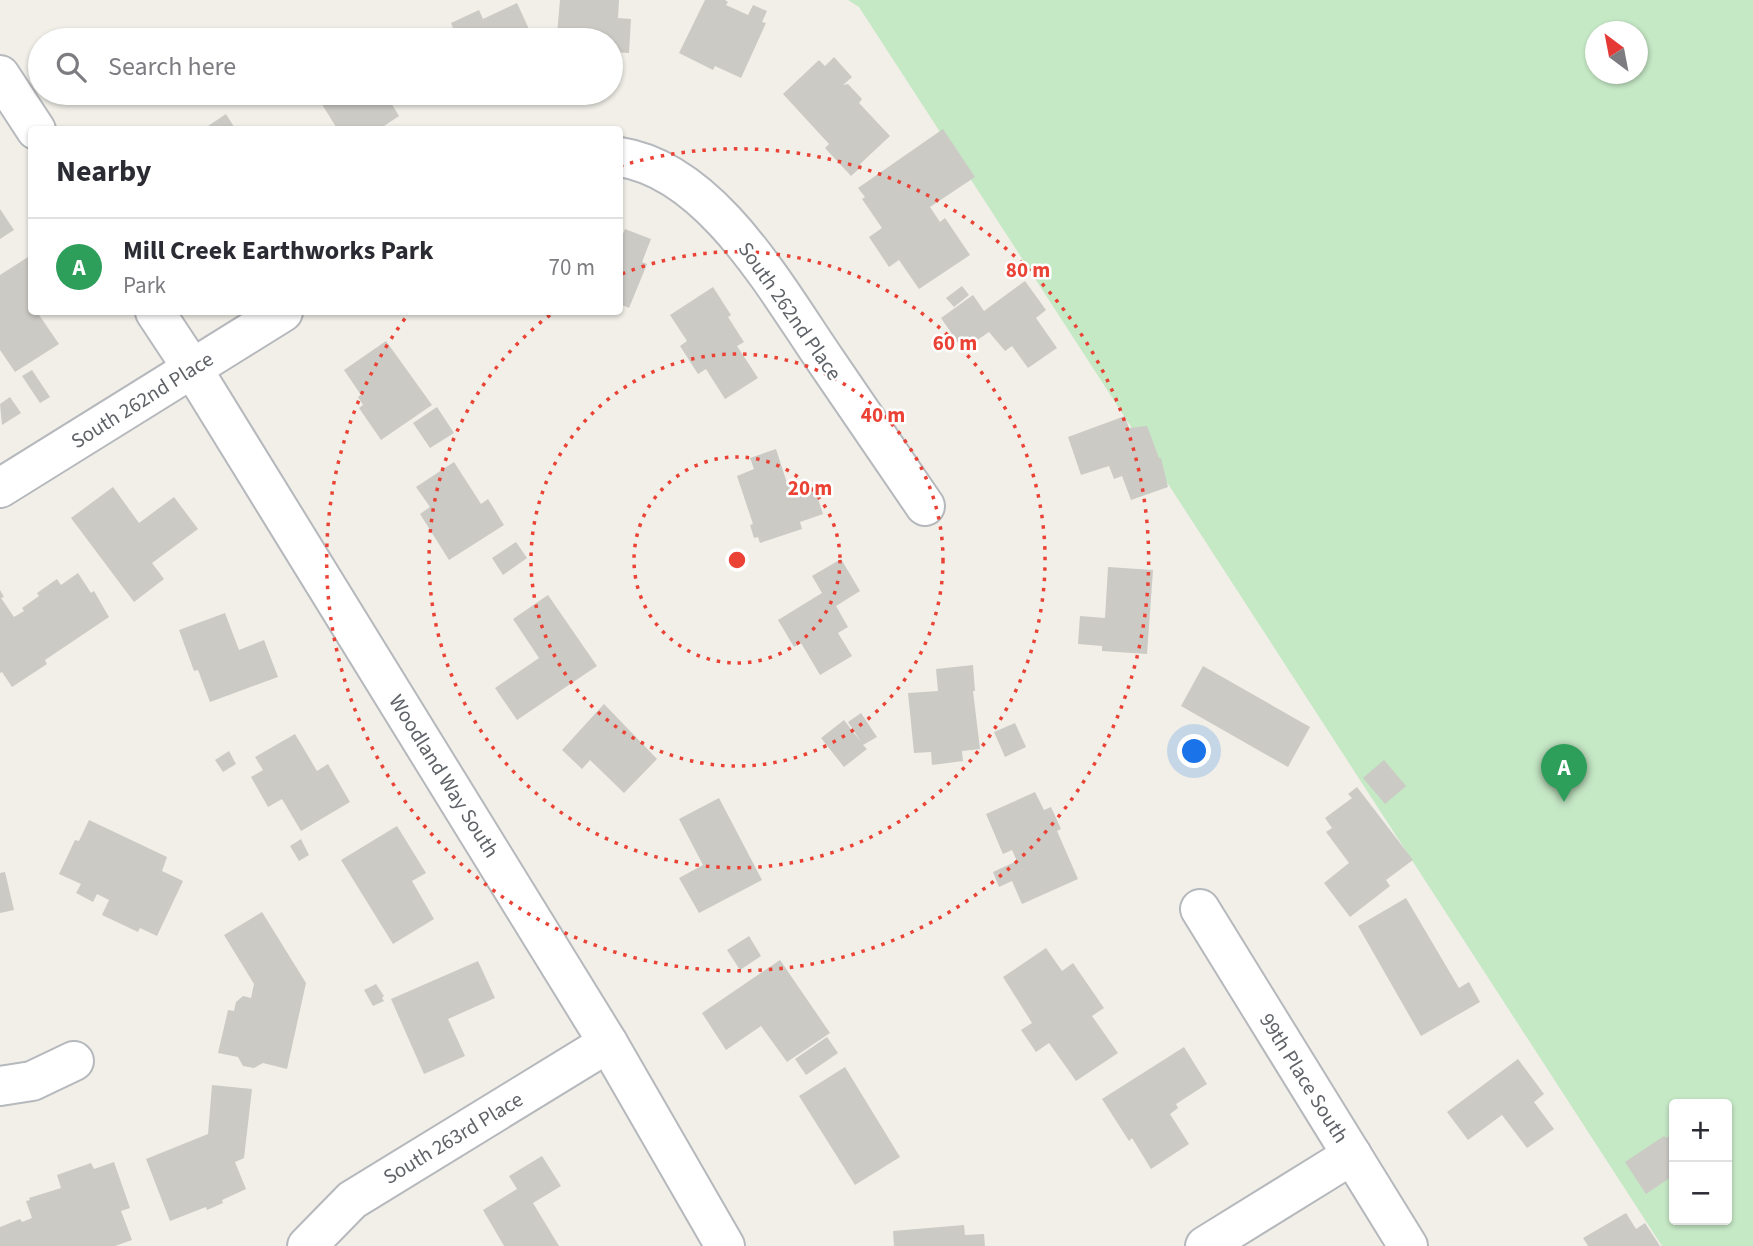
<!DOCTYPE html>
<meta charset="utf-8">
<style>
body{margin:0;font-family:"Source Sans 3",sans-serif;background:#f2f2f3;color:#2b2b33}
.controls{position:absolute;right:21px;bottom:21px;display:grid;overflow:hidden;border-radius:7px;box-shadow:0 2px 5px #0004}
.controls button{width:63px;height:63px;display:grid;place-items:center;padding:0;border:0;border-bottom:2px solid #e1e1e2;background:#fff;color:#2b2b33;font:35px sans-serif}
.compass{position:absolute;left:1585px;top:21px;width:63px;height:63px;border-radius:50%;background:#fff;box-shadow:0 2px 5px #0004;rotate:328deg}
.you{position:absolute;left:1195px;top:752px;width:24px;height:24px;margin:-18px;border:5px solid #fff;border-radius:50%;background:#1a73e8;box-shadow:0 0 0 10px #1a73e833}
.badge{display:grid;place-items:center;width:46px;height:46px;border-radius:50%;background:#ea4335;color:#fff;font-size:23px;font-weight:700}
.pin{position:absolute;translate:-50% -58px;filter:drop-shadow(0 2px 4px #0008)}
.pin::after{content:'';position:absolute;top:37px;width:24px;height:21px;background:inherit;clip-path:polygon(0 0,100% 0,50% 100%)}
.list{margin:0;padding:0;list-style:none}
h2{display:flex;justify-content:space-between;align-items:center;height:91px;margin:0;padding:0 28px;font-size:30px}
h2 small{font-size:23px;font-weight:400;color:#7c7c81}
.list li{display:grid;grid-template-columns:46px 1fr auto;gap:21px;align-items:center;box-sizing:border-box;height:98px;padding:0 28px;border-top:2px solid #e1e1e2}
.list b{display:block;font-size:26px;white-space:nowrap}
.list p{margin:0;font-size:23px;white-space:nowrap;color:#7c7c81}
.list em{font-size:23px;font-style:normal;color:#7c7c81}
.icon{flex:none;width:38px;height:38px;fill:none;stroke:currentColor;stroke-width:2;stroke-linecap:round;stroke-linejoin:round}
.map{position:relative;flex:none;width:1753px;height:1246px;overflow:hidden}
.search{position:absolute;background:#fff;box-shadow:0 2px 5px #0004;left:28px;top:28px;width:595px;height:77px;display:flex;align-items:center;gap:18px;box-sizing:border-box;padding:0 24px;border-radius:38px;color:#7c7c81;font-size:26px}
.panel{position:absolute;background:#fff;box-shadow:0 2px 5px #0004;left:28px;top:126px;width:595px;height:189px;border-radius:7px}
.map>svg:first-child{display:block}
</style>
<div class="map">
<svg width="1753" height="1246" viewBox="0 0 1753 1246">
<rect width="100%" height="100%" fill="#f1efe8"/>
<path fill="#c5e8c5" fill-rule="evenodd" d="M848,0h905v1246h-91l-803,-1239zM1596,32h42v42h-42zM1674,1104h53v116h-53z"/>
<g fill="#cccac5">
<polygon points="560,0 619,0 618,18 631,19 629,53 611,52 611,40 594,40 594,36 557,34"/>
<polygon points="705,0 725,0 728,2 726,5 748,15 753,5 767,11 762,22 766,23 741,78 715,66 713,70 679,53"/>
<polygon points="517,3 534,40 438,40 455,33 451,23 479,10 483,19"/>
<polygon points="834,57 852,77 843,85 848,84 862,99 859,103 890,136 860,164 862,166 851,176 825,148 829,144 783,94 819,60 825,66"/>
<polygon points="327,93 385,93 399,116 378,130 338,130 318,98"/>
<polygon points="226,114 236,130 202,130"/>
<polygon points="943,129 975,177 930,207 940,222 945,218 970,255 919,289 899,260 889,267 869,237 882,228 862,199 865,197 858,188"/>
<polygon points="0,209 14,230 0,239"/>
<polygon points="625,229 651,239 642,262 647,264 629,308 620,304 620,241"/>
<polygon points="28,257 32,262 32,312 37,312 59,344 15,372 0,350 0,275"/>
<polygon points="1025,281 1046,310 1036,318 1057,348 1028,368 1012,346 1005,351 989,332 963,350 941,318 973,295 984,311"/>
<polygon points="962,286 969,295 954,307 946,298"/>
<polygon points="713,287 731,315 728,317 744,342 737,346 758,378 725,399 706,369 698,374 680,346 687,341 670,315"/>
<polygon points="386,341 432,405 381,440 359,408 363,405 358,397 361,395 344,370"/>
<polygon points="32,370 50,397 40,403 22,376"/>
<polygon points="10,397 21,413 2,425 0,404"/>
<polygon points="437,407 454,433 430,448 413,423"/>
<polygon points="1125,416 1129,428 1147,426 1159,458 1161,458 1168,487 1131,500 1122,476 1114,479 1109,466 1081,475 1068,437"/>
<polygon points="776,449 787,483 797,479 802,492 814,487 823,514 800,522 802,529 760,543 758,537 754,538 750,525 753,524 737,476 754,469 750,458"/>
<polygon points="454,462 481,504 488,499 504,525 449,560 420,514 430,507 416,487"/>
<polygon points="113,487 139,523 174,497 198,529 152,563 164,579 134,602 71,518"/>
<polygon points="516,542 527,558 503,575 492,558"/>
<polygon points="841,559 860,591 836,606 848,627 838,633 852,656 820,675 801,643 794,647 778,620 822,593 812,576"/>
<polygon points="1108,567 1153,570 1147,654 1102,651 1102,646 1078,644 1080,616 1105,618"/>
<polygon points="78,573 91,593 94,591 109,617 45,660 47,664 12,687 2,672 0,673 0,590 4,597 1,598 14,617 24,611 22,608 39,596 37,593 57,579 61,585"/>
<polygon points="548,595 597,666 517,720 495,688 539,658 513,619"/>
<polygon points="225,613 239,650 264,640 278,677 210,702 198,670 194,671 179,630"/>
<polygon points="973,665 975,691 973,691 980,749 962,751 963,761 932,765 931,752 914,753 908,693 938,691 936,669"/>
<polygon points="1203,666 1310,727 1288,767 1181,706"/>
<polygon points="604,704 657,759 624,793 590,760 582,769 562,750"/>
<polygon points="861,713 877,737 863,745 867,749 844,767 821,738 844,720 861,742 848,722"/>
<polygon points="1015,723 1026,747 1005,757 994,732"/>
<polygon points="295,734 317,771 328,764 350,802 301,831 282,799 268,807 251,777 263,770 255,757"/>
<polygon points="229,751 236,764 223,772 215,760"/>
<polygon points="1384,760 1406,786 1385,804 1363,778"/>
<polygon points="1357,787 1413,860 1386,880 1390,886 1350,917 1324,883 1349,863 1326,832 1332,828 1325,818 1352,798 1348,794"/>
<polygon points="1035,792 1044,810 1051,807 1061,829 1057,831 1078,879 1022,904 1012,881 999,887 993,872 1017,861 1012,850 1003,854 986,814"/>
<polygon points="719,798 762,880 699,913 679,878 703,865 679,819"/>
<polygon points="89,820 167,857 162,871 183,881 157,936 140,928 138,932 102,915 109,900 97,894 93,902 76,893 81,884 59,874 75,840 79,841"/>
<polygon points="397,826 426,873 412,881 434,919 393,944 341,860"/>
<polygon points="301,839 309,855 299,861 290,846"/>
<polygon points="5,872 14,910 0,913 0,873"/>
<polygon points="1406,898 1459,988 1469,982 1480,1002 1421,1036 1358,926"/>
<polygon points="262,912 306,983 287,1069 263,1063 254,1068 243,1066 238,1057 218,1053 228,1010 234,1011 236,1002 243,996 251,998 254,984 224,935"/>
<polygon points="749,936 761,956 740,970 727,950"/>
<polygon points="1046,948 1062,971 1073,963 1104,1008 1092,1016 1118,1053 1076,1081 1049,1043 1036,1052 1021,1030 1032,1023 1003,977"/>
<polygon points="780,960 830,1033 787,1062 761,1026 726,1050 702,1013"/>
<polygon points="478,961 495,998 448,1019 465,1056 424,1074 391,999"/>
<polygon points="376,984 384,996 382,998 384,1001 373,1006 364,990"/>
<polygon points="827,1037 838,1053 806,1075 795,1059"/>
<polygon points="1184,1047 1207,1084 1176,1104 1178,1108 1170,1114 1189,1144 1151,1169 1132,1138 1129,1141 1102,1099"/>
<polygon points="1518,1059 1544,1094 1534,1102 1554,1129 1527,1148 1502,1115 1468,1140 1447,1112"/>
<polygon points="845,1067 900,1157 855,1185 799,1096"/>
<polygon points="212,1085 252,1089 244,1158 235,1162 246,1189 222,1200 223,1203 207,1210 206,1207 170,1221 146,1159 208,1134"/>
<polygon points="1674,1133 1674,1175 1646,1194 1625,1162 1664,1136 1666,1138"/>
<polygon points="542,1156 561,1186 533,1203 559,1246 504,1246 483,1210 517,1189 509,1176"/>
<polygon points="114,1162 130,1208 121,1211 132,1240 115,1246 0,1246 0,1227 20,1219 22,1222 32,1218 26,1201 30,1200 29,1198 61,1188 57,1175 91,1163 94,1169"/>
<polygon points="1626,1213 1636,1229 1645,1223 1660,1246 1588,1246 1583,1238"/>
<polygon points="964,1225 965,1235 984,1234 985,1246 894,1246 893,1231"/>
</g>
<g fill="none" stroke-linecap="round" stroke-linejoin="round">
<defs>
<g id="minor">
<polyline points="0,75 36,130"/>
<path d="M620,157c92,14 157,133 206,204 33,49 66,97 99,145"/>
<polyline points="155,312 192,368 608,1043 725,1246"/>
<polyline points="0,488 283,312"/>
<polyline points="1200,909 1408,1246"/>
<polyline points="0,1086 32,1081 74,1061"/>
<polyline points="307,1246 352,1200 608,1043"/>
<polyline points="1205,1246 1352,1155"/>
</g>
</defs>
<use href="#minor" stroke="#b5b8bc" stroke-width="42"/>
<use href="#minor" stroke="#fff" stroke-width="38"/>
</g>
<g fill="none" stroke="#ea4335" stroke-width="3.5" stroke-dasharray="3.5 7">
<circle cx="737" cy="560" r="103"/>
<circle cx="737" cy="560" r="206"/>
<path d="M622 274A308 308 0 1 1 554 312"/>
<path d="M620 166A411 411 0 1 1 409 313"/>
</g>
<g text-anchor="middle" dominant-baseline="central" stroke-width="5" stroke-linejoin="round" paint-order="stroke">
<g font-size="21" fill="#5f6368" stroke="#fff">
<text transform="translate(790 311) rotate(55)">South 262nd Place</text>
<text transform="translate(142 400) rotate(-32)">South 262nd Place</text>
<text transform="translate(444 776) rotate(58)">Woodland Way South</text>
<text transform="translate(1304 1078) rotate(58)">99th Place South</text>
<text transform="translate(453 1138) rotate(-31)">South 263rd Place</text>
</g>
</g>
<circle cx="737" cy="560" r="10" fill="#ea4335" stroke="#fff" stroke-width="3.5"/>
<g font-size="21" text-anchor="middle" font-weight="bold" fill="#ea4335" stroke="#fff" stroke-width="5" stroke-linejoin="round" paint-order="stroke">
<text x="1028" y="277">80 m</text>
<text x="955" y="350">60 m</text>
<text x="883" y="422">40 m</text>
<text x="810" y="495">20 m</text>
</g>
</svg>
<div class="controls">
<button>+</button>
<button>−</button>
</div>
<svg class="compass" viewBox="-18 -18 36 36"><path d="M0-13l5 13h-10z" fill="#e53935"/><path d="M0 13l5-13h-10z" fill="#7c7c81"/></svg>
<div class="you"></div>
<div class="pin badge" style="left:1564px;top:802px;background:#2e9e5b">A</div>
<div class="search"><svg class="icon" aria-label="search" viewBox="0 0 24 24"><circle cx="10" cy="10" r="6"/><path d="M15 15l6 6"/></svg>Search here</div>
<section class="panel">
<h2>Nearby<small></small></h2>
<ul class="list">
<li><span class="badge" style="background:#2e9e5b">A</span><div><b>Mill Creek Earthworks Park</b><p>Park</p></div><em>70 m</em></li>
</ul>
</section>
</div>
